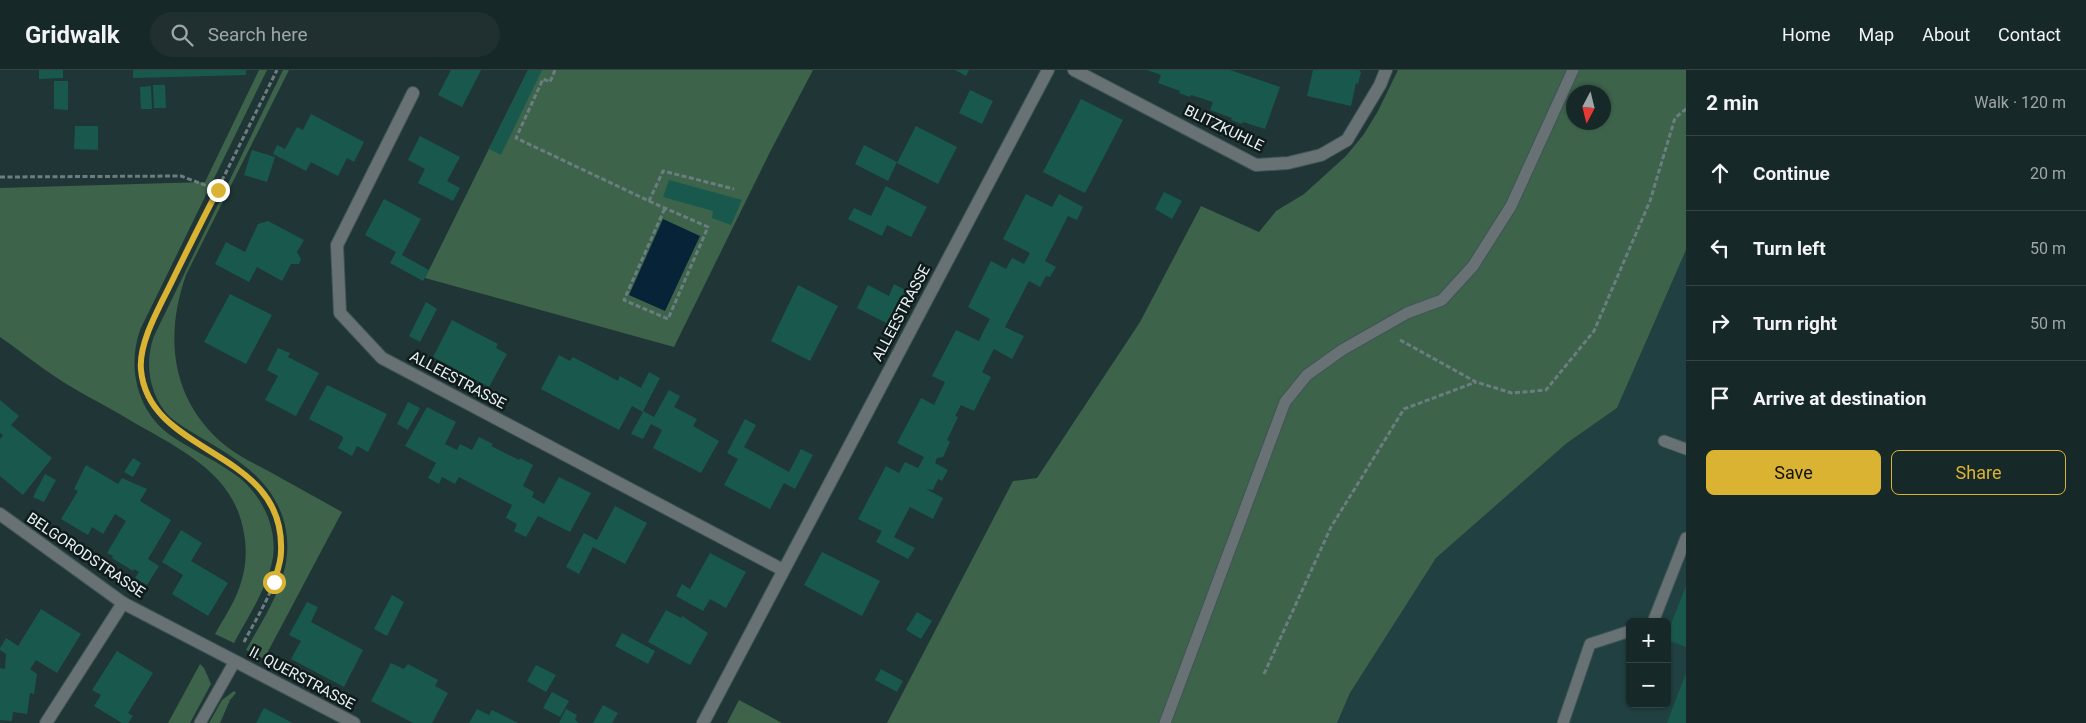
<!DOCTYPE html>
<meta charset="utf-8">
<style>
body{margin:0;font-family:Roboto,sans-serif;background:#203030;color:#f1f3f6}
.controls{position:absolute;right:15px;bottom:15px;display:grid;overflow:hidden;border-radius:8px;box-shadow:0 1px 4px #0004}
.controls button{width:45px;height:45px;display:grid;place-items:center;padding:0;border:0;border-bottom:1px solid #364445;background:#172828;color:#f1f3f6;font:25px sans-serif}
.compass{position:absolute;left:1566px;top:15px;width:45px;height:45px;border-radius:50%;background:#172828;box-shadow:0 1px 4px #0004;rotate:187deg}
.stop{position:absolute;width:15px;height:15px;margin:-11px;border:4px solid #dab333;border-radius:50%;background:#fff}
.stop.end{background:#dab333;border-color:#fff;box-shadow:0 1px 5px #0008}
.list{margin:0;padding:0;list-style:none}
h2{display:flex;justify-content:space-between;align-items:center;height:65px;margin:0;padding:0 20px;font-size:21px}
h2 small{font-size:16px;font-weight:400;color:#9ea6a8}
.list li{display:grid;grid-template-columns:32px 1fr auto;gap:15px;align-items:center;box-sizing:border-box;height:75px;padding:0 20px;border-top:1px solid #364445}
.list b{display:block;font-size:19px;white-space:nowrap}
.list em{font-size:16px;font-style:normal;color:#9ea6a8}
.actions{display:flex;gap:10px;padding:15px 20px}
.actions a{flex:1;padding:11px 0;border:1px solid #dab333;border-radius:8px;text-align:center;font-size:18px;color:#dab333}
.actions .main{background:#dab333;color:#111}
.icon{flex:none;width:28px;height:28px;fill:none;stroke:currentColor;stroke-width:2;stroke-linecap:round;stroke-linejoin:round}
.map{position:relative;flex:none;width:1686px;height:653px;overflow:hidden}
header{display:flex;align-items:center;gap:30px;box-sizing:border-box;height:70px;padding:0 25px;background:#172828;border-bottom:1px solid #364445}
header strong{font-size:24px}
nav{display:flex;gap:28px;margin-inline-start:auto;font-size:18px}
.search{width:350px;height:45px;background:#203030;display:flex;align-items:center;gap:12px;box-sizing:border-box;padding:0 18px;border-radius:28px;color:#9ea6a8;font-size:19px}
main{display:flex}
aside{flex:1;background:#172828}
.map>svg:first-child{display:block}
</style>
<header>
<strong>Gridwalk</strong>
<div class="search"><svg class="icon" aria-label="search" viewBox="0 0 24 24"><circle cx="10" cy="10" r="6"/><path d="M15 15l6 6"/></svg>Search here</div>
<nav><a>Home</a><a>Map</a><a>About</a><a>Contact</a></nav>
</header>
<main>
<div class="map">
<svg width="1686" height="653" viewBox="0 0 1686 653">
<rect width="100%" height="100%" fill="#1f3536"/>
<path fill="#204041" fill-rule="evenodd" d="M1686,180v473h-349l13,-30 86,-135 131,-115 50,-35zM1630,552h37v82h-37z"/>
<g fill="#3d634b" fill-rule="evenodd">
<path d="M259,0h8l-127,260c-13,38 -3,81 30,105 23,16 50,27 71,44 22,19 36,49 32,78 -5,31 -25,59 -39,86l-19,-9c10,-18 22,-35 27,-55 4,-14 5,-30 2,-45 -9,-62 -67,-86 -116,-115 -20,-12 -40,-22 -60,-34 -23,-14 -45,-32 -68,-48v-149l205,-6z"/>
<path d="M283,0h6l-103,205c-22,62 -15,127 40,171 14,11 31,19 46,27 23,13 47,26 70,39l-78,147 -18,-9c13,-24 30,-49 37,-75 6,-19 6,-41 -1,-60 -15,-41 -51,-59 -87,-81 -8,-5 -17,-10 -25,-17 -21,-21 -26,-54 -16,-81z"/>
<polygon points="528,0 813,0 770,82 674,277 425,208"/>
<path d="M1398,0h288v180l-69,158 -50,35 -131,115 -86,135 -13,30h-450l126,-242 24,-3 103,-156 61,-116 58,26 17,-21 28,-17 42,-38 18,-22 14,-23zM1574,22h30v30h-30z"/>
<polygon points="200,594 204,598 211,614 190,653 168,653"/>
<polygon points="234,621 236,623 230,630 220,653 209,653 222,630"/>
<polygon points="739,630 782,653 727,653"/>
</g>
<polygon fill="#062337" points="663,149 700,166 665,241 629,225"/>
<g fill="#19594d">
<polygon points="39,0 63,0 63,8 39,9"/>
<polygon points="133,0 246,0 246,5 133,8"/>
<polygon points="451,0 481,0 462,37 438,25"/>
<polygon points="528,0 542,0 501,85 489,79"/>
<polygon points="955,0 969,0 966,6"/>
<polygon points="1147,0 1230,0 1280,17 1265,59 1243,52 1242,54 1231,50 1232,48 1210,40 1213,32 1191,25 1190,27 1179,23 1180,21 1158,13 1161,5"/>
<polygon points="1313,0 1359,0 1361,2 1358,14 1356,13 1351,36 1307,26"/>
<polygon points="54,11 68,11 68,40 54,39"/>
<polygon points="153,15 165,15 166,38 154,38"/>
<polygon points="151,16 152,39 141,39 140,17"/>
<polygon points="970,20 993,31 982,54 959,43"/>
<polygon points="1081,29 1123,50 1085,123 1043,102"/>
<polygon points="311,44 364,72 354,92 347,88 338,106 311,92 306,101 273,84 277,75 285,79 297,57 303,60"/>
<polygon points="75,56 98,56 98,80 74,79"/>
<polygon points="916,56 957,77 938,114 897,93"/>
<polygon points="420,66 460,87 447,111 460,118 453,131 418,113 425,99 408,90"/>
<polygon points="864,75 897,92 888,111 855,94"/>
<polygon points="252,80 275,87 267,112 244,105"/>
<polygon points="669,110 742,130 731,155 712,148 713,141 663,127"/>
<polygon points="886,116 927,137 911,167 887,155 882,166 848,149 854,138 871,146"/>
<polygon points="1164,122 1182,131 1172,149 1155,139"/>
<polygon points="1026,124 1052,137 1059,124 1083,137 1077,150 1068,146 1045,191 1056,197 1050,207 1046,206 1040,217 1029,211 1005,257 1024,266 1012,289 994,279 982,302 991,307 974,341 961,335 955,346 958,347 947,370 950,372 943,387 937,388 935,393 948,400 942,411 938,409 933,420 926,419 943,428 933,449 910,437 894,467 915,478 908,489 876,472 882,461 858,449 886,396 899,403 905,392 918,398 924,387 897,373 921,328 934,335 945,312 932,306 956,260 979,271 984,260 990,249 968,237 991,191 1006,199 1012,188 1024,194 1030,183 1003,169"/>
<polygon points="384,129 421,149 402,185 429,200 423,211 390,193 396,182 365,165"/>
<polygon points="268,151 304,170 297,182 301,189 299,194 291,194 282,211 257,197 249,212 215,194 226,172 245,182 258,154"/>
<polygon points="894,214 909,222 892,256 857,238 868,215 889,226"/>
<polygon points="798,215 838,236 810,291 771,271"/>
<polygon points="230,224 272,245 246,294 204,272"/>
<polygon points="426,232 437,239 420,272 409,266"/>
<polygon points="452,250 498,274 496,278 507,284 489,317 433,287"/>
<polygon points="278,278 290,283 288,287 319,303 296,346 265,330 278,306 267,300"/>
<polygon points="559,285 570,291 573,287 618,311 620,306 641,318 649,302 660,308 643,341 654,347 669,320 680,326 674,337 697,349 693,356 719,371 701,403 653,378 662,360 651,354 643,369 631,364 643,342 632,336 619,360 541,319"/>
<polygon points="327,315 387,344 368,382 357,376 352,386 338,378 343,369 342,366 309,349"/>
<polygon points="0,330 19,346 11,355 52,388 23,425 0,406 0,369 3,365 0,363"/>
<polygon points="408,332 420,338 408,360 397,354"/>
<polygon points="427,337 456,352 445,374 457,380 460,374 472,380 479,367 493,374 491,376 519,390 520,388 533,395 523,416 534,422 532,427 544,434 559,407 591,423 570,462 538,446 526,467 514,461 517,454 506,448 512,435 459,407 455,414 442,407 439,414 428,408 436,393 405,376"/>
<polygon points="745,349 756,355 744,377 789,402 801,379 813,385 795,419 784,413 770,439 724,415 738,389 727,383"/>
<polygon points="133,388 141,393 133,407 124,402"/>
<polygon points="86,395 118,414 122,408 147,419 140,431 171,450 148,489 159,496 147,515 135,508 139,502 134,499 133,501 112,488 113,486 107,483 126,451 115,444 103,464 92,457 88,465 61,449 78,421 74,419"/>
<polygon points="45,404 56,410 44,432 33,427"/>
<polygon points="615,436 647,453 625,494 593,477 579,504 566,497 584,463 597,470"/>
<polygon points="181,460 202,473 191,491 228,513 208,546 172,524 183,505 162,492"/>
<polygon points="822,482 880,511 862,546 804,515"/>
<polygon points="710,483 746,502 726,538 710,529 703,541 676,526 682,514 690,519"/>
<polygon points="1686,516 1686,577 1667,570 1667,564"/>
<polygon points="392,525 404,532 387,566 374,559"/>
<polygon points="307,532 318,537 311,552 363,580 344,617 291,589 301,571 289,565"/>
<polygon points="41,539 81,564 57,603 36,590 30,599 37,604 34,624 30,623 27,644 13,642 12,651 0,650 0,598 5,599 6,584 0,580 0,578 6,568 18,576"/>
<polygon points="666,540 681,548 682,546 708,563 690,595 648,572"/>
<polygon points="917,542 932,551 921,569 906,560"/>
<polygon points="622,563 655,581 648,594 615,576"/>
<polygon points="117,581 153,603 128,643 133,646 128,653 122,653 94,636 101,625 92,620"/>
<polygon points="391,593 404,599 408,594 438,610 435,616 448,623 432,653 413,653 371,631"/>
<polygon points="536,595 556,605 546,622 527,611"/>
<polygon points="881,599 903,611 897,622 875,610"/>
<polygon points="1686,603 1686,653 1667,653"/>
<polygon points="552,622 569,631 560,647 543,638"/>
<polygon points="603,635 618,643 612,653 593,653"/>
<polygon points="264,638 287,650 292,653 256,653"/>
<polygon points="477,639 489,645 492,640 518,653 469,653"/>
<polygon points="566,639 577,645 575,650 579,653 559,653"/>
</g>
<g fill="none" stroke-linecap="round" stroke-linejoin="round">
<defs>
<g id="lane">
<polyline points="1664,371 1686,379"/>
<polyline points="1653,552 1686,468"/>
<polyline points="200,653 235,591"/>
<polyline points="1165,653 1285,332 1307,305 1342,280 1407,243 1442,230 1473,196 1511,136 1573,0"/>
<polyline points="1563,653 1590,574 1630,561"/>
</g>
<g id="street">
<polyline points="1074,0 1256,95 1288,93 1321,85 1347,70 1380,15 1386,0"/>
<polyline points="413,23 337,175 340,243 382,288 783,500"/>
<polyline points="0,444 123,533 354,653"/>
<polyline points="46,653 123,533"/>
<polyline points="703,653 1048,0"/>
</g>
</defs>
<use href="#lane" stroke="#3f5455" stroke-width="13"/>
<use href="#street" stroke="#3f5455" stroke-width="14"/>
<g stroke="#6b7e7f" stroke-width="3" stroke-dasharray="5 2.5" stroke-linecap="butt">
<polyline points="555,0 550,12 543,9 516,68 649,131 663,101 734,119"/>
<polyline points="0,107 181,106 218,120"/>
<polyline points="649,131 708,157 668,249 624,230 665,138"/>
<polyline points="1400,270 1476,312 1512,323 1546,320 1594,261 1650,131 1675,48 1686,39"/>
<path d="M244,572c13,-25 37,-62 37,-91 1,-106 -139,-98 -140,-182 -1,-13 4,-26 6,-38l130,-261"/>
<polyline points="1264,604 1331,457 1404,339 1476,312"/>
</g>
<use href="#lane" stroke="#687174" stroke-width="11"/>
<use href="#street" stroke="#687174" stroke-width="12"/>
</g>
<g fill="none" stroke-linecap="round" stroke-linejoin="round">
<path stroke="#dab333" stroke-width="6" d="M218,120c-15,28 -29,57 -43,85 -12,26 -37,66 -34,95 8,87 145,78 140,182 0,10 -4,20 -7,30"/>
</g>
<g text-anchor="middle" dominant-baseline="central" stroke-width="5" stroke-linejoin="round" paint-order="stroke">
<g font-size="15" fill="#e7f4f5" stroke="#111b1b">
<text transform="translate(1224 58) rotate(26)">BLITZKUHLE</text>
<text transform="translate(901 243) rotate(-62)">ALLEESTRASSE</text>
<text transform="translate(458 310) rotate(28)">ALLEESTRASSE</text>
<text transform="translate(86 485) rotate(34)">BELGORODSTRASSE</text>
<text transform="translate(302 608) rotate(28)">II. QUERSTRASSE</text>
</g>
</g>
</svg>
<div class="controls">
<button>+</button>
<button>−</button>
</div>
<svg class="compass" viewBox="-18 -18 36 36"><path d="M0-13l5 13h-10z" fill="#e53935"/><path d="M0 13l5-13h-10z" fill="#9ea6a8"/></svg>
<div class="stop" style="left:274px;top:512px"></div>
<div class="stop end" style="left:218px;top:120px"></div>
</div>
<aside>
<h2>2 min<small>Walk · 120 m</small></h2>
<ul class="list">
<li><svg class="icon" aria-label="ahead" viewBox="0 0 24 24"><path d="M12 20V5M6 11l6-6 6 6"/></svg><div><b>Continue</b></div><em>20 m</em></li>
<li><svg class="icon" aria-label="left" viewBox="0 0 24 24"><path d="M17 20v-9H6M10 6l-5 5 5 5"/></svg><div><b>Turn left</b></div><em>50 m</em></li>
<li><svg class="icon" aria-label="right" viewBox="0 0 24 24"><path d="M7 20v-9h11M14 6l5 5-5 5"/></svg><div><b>Turn right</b></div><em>50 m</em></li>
<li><svg class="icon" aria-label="arrive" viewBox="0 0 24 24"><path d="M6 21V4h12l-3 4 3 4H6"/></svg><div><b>Arrive at destination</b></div></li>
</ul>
<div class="actions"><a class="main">Save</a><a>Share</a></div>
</aside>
</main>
